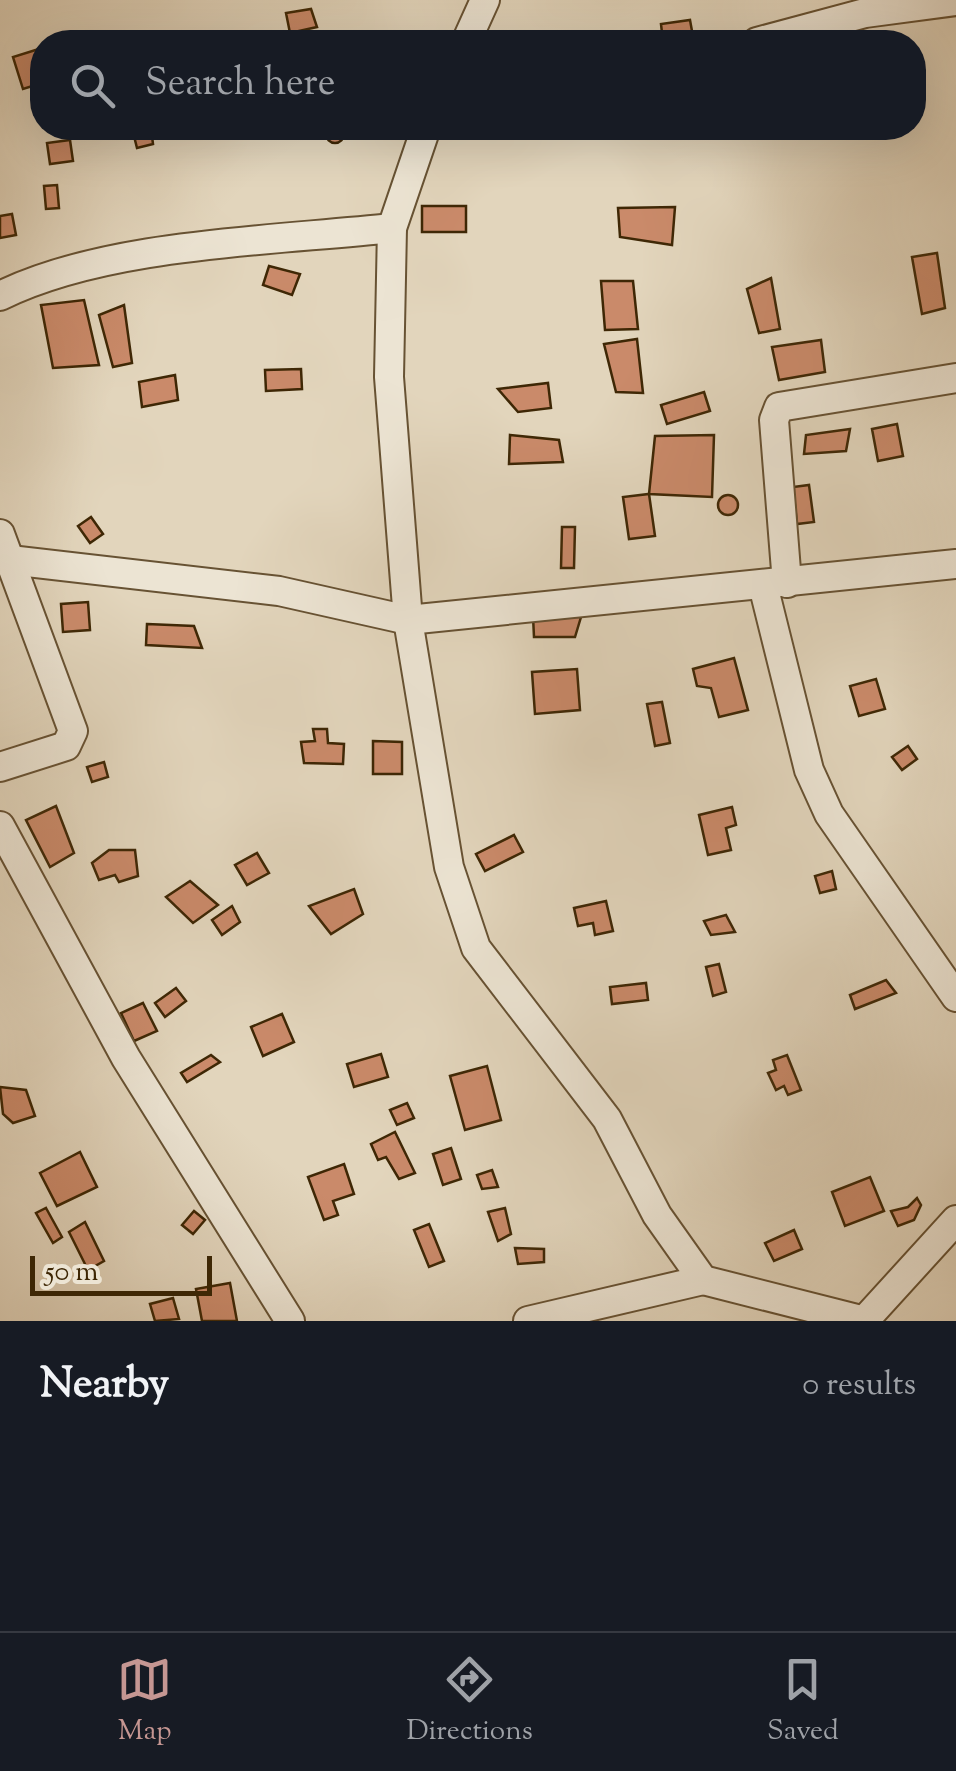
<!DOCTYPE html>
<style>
body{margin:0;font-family:"Sorts Mill Goudy",serif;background:#20242c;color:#f1f3f6}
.scale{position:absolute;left:30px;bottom:25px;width:182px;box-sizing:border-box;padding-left:10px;border:5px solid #3e2705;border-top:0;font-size:28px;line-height:35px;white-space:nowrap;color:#3e2705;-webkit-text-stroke:8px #ece4d3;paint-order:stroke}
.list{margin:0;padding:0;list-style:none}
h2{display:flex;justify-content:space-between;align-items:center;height:130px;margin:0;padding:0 40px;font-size:42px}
h2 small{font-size:32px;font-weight:400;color:#9ea1a6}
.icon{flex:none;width:55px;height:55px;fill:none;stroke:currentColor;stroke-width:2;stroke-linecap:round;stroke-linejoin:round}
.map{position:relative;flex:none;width:956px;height:1321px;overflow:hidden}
.search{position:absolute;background:#171b24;box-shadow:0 10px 40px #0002;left:30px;right:30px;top:30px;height:110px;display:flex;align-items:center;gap:25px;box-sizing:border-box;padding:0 35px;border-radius:40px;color:#9ea1a6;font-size:38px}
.sheet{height:310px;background:#171b24}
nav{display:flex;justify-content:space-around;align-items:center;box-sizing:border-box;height:140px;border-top:2px solid #363941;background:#171b24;font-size:28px;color:#9ea1a6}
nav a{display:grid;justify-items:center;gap:5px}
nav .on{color:#c59692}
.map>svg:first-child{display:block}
</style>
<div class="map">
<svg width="956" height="1321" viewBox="0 0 956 1321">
<rect width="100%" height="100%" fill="#e2d5bc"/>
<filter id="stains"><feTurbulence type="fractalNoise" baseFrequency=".002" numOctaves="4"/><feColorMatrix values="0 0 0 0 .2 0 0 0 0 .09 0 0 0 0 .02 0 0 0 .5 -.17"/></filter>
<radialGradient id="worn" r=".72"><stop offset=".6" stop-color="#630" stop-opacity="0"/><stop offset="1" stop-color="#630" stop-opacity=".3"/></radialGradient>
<g fill="#ca8a6a" stroke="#3e2705" stroke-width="2.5">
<polygon points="311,9 317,27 290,33 286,13"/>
<polygon points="690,20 694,42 663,42 661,24"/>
<polygon points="42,48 42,83 23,89 13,57"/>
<circle cx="335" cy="134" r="9"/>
<polygon points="132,128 151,128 153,144 137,148"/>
<polygon points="70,140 73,161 50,164 47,143"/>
<polygon points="57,185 59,208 46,209 44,186"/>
<rect x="422" y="206" width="44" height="26"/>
<polygon points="675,207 672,245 620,237 618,208"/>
<polygon points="12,214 16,235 0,238 0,216"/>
<polygon points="937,253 945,308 922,314 912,257"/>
<polygon points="269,266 300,274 292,295 263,285"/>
<polygon points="771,278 780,329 759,333 747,289"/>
<polygon points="601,281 633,281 638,329 605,330"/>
<polygon points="84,300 99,365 53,368 41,305"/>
<polygon points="124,305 132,363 113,367 99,315"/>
<polygon points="637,339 643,393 616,392 604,344"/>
<polygon points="821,340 825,372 779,380 772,347"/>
<polygon points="301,369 302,389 266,391 265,370"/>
<polygon points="175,375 178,400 142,407 139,382"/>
<polygon points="548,383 551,408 518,412 498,389"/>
<polygon points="704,392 710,411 667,424 661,405"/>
<polygon points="897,424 903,456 878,461 872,429"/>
<polygon points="850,429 846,451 804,454 806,435"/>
<polygon points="510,435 559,440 563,462 509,464"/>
<polygon points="714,435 712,497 649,494 655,436"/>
<polygon points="809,485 814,522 797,524 793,487"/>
<polygon points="649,494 655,536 629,539 623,497"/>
<circle cx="728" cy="505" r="10"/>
<polygon points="91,517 103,534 90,543 78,526"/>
<polygon points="562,527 575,527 574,568 561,568"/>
<polygon points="88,602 90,630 63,632 61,604"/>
<polygon points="533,616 581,617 575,637 534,637"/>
<polygon points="147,624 194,626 202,648 146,645"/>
<polygon points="734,658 748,710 719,717 711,688 697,686 693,669"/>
<polygon points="577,669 580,710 535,714 532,672"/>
<polygon points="876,679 885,709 859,716 850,686"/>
<polygon points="662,702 670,743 655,746 647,704"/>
<polygon points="313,729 327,729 328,743 344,744 343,764 304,763 301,742 315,741"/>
<polygon points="373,741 402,742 402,774 373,774"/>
<polygon points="908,746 917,759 902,770 892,757"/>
<polygon points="104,762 108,777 92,782 87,767"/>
<polygon points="56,806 74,853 50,867 26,820"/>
<polygon points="732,807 736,825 726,828 731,850 708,855 699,815"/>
<polygon points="514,835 523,852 485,871 476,854"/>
<polygon points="109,850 135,850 138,876 119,882 115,875 99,880 92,863"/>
<polygon points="257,853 269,873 247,885 235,865"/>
<polygon points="832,871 836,889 820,893 815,876"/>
<polygon points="190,881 218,905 193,923 166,897"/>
<polygon points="354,889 363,914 331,934 309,906"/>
<polygon points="606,901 613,931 595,935 593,923 578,926 574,908"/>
<polygon points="232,906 240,922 222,935 212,920"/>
<polygon points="726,915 735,932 711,935 704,921"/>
<polygon points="719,964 726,992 713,996 706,967"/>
<polygon points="886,980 896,993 855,1009 850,995"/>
<polygon points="646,983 648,1000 612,1004 610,987"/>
<polygon points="176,988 186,1001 165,1017 155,1003"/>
<polygon points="143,1003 157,1031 134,1041 121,1013"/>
<polygon points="282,1014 294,1042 263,1056 251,1027"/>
<polygon points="381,1054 388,1077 354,1087 347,1064"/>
<polygon points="211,1055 220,1062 187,1082 181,1073"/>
<polygon points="787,1055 801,1090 788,1095 784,1086 776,1090 768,1073 776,1070 773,1060"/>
<polygon points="487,1066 501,1120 465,1130 450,1076"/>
<polygon points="0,1087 26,1090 35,1116 13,1123 3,1114"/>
<polygon points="407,1103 414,1118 397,1125 390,1110"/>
<polygon points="395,1132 415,1173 399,1179 386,1157 378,1160 371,1144"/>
<polygon points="451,1148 461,1179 443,1185 433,1154"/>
<polygon points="80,1152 97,1187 57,1206 40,1173"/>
<polygon points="344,1164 354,1194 333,1201 338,1215 324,1220 308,1177"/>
<polygon points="492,1170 498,1187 482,1189 477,1175"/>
<polygon points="870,1177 884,1211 845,1226 832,1192"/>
<polygon points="917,1198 921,1205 914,1220 898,1226 891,1211 908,1207"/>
<polygon points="46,1208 62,1237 53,1243 36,1213"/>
<polygon points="505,1208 511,1234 498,1241 488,1212"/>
<polygon points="194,1211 205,1220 193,1234 182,1225"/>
<polygon points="85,1222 104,1261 88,1270 69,1232"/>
<polygon points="429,1224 444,1261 429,1267 414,1230"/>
<polygon points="794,1230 802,1249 774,1261 765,1243"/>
<polygon points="515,1248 544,1249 544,1262 518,1264"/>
<polygon points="230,1283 237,1321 202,1321 196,1289"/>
<polygon points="173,1298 179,1319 155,1321 150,1304"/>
</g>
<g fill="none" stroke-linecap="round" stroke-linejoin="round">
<defs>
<g id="street">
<polyline points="466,42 485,0"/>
<polyline points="757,42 865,13 956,1"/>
<polyline points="426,128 392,228 389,377 408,620 449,867 476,948 607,1119 657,1215 703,1280 865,1321"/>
<path d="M0,296c107,-53 273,-55 392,-68"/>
<polyline points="0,534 73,731 66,746 0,767"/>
<polyline points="10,560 279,591 408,620 956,564"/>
<polyline points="787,583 774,420 779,407 956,378"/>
<polyline points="763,585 809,770 829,814 956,997"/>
<polyline points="0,826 126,1058 290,1321"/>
<polyline points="528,1321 703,1280"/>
<polyline points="864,1321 956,1220"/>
</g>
</defs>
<use href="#street" stroke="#675233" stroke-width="32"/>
<use href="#street" stroke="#ece4d3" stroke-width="28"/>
</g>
<rect width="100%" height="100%" filter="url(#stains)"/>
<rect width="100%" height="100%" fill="url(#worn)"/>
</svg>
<div class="scale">50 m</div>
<div class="search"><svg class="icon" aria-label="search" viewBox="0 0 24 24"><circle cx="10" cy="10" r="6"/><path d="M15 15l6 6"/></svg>Search here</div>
</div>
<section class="sheet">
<h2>Nearby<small>0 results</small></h2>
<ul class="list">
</ul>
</section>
<nav>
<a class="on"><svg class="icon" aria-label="map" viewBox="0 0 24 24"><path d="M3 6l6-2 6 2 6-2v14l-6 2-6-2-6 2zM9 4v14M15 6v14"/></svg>Map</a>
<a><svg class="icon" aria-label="directions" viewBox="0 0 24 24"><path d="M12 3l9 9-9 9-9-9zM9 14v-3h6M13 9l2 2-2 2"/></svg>Directions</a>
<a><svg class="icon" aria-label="saved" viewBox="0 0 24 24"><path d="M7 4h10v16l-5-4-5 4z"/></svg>Saved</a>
</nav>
